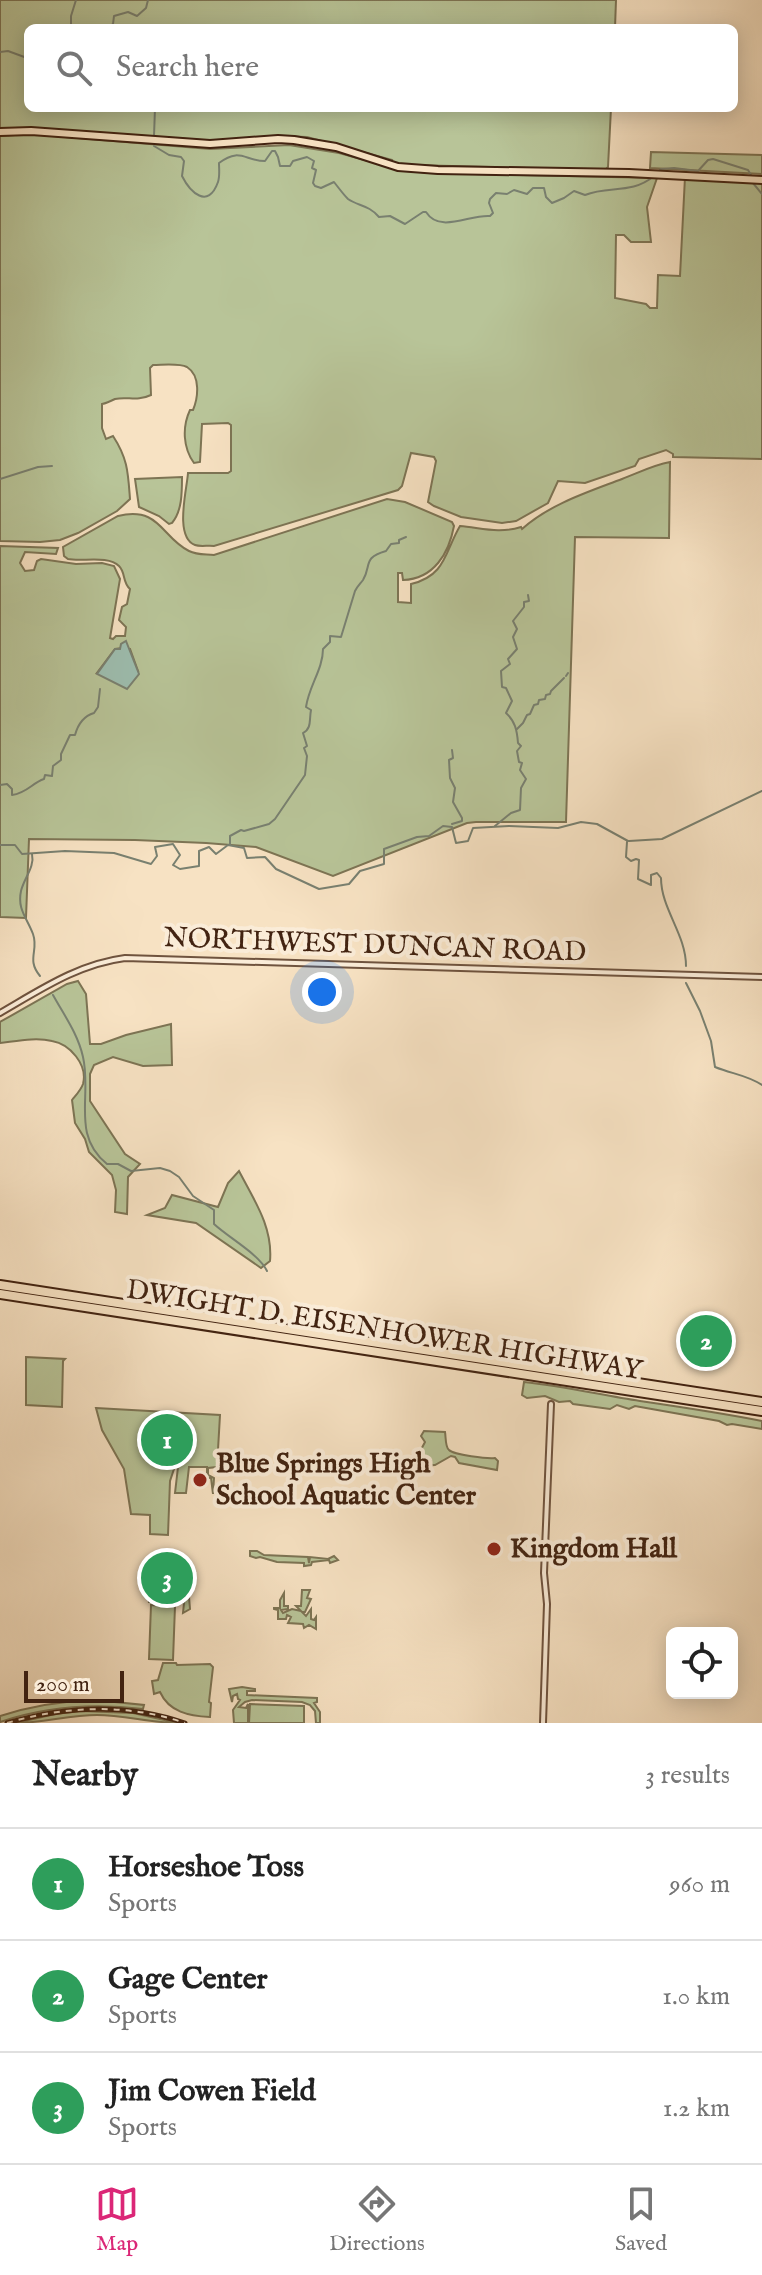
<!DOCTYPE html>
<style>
body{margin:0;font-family:"IM FELL English",serif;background:#f6f6f6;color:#222}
.controls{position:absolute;right:24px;bottom:24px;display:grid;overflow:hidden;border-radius:12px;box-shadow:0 4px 20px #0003}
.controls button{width:72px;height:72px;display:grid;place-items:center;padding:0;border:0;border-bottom:2px solid #e0e0e0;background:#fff;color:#222;font:40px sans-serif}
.scale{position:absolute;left:24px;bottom:20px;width:100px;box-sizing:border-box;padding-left:8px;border:4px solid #422311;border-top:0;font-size:22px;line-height:28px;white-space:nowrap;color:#422311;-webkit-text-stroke:6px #faecd8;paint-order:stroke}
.you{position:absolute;left:322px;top:992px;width:28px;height:28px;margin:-20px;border:6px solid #fff;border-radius:50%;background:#1a73e8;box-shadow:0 0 0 12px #1a73e833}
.badge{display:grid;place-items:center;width:52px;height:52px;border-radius:50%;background:#db2777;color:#fff;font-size:26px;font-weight:700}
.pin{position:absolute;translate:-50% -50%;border:4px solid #fff;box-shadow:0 2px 8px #0006}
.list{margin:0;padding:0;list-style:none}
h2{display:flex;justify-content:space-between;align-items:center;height:104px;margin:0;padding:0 32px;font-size:34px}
h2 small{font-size:26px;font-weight:400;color:#767676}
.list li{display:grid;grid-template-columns:52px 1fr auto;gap:24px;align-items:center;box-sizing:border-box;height:112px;padding:0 32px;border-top:2px solid #e0e0e0}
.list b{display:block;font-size:30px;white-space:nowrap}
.list p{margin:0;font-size:26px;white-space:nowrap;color:#767676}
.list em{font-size:26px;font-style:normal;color:#767676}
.icon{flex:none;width:44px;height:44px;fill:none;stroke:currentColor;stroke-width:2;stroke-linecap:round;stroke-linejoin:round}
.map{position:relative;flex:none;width:762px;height:1723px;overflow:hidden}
.search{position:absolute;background:#fff;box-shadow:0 4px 20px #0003;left:24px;right:24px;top:24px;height:88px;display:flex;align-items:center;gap:20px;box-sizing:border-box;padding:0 28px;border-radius:12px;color:#767676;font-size:30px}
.sheet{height:440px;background:#fff}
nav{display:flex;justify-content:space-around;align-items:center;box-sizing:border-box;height:112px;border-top:2px solid #e0e0e0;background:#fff;font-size:22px;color:#767676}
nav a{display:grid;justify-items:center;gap:4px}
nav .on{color:#db2777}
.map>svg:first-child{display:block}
</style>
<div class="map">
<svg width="762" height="1723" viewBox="0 0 762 1723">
<rect width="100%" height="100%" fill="#f7e2c3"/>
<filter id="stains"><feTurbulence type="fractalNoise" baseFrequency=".0025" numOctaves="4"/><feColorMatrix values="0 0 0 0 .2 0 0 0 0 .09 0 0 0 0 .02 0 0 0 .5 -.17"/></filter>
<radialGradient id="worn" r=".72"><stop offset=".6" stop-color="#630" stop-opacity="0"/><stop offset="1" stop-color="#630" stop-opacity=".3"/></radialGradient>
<g fill="#b8c498" stroke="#7d7454" stroke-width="2" fill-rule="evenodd">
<polygon points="0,0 616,0 615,28 28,28 28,108 611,108 608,167 605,170 413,165 391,163 392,160 307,137 278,136 215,141 33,128 0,130"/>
<path d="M29,134l181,15 79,-4 50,8 55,15 34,5 229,5 -10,29 4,35h-20l-7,-7h-8l-1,63 31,6 4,4h7l1,-33 22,1 5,-99 77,6v276l-89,-2v-3l-7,-4 -27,9 -4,7 -50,17 -27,-2 -10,22 -32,18 -14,2 -41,-6 -27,-11 -6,-4 8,-41 -2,-4 -23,-4 -9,33 -4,4 -184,56c-5,-1 -14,1 -19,-1 -21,-8 -8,-56 -7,-72h40l3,-2v-46l-3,-2 -26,1 -2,38 -6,1c-11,-15 -12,-36 -4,-53h3c5,-12 8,-34 -6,-43 -8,-4 -24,-2 -34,-2l-3,3 1,27c-15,7 -23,1 -36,4 -4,2 -8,4 -13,5v24l4,11 7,-3c15,23 15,37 17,63l-13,12 -39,22 -18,7 -20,2 -40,-1v-405z"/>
<polygon points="651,152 762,155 762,174 650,168"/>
<path d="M670,462l-1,76 -94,-1 -9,285h-90l-9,1 -134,53 -77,-29 -50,-4 -71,-3 -106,-1 -3,79 -26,-1v-371l58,2 -2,6 -31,-2 -5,11 5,8 9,-1 3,-9 4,-2 35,5 26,-1 12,3 6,13 -10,59 3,1 3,-3h9l1,-9 -7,-7 3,-13 5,-3 3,-15c-8,-7 -4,-16 -11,-23 -11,-11 -37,-4 -51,-7l-4,-3 -1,-9 55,-31c42,-10 43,21 71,35 8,4 16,3 25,4l173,-56 18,3 47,20 2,4c-5,27 -20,53 -51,54l-1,-7h-4v29l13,1v-19c35,-8 34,-33 49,-58 22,2 39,8 61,1l1,2c28,-25 66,-37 100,-50 16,-6 31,-14 48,-17zM122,648l8,1 8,22 -41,2 18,-24z"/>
<path d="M182,477c0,16 0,34 -10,46l-3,1 -10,-8 -20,-9 -4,-28z"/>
<path d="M78,981l8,13 4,50h11l25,-9 45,-11 1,41 -29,1 -30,-9 -19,8 -4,9v27l35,53 15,10 -12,13 -1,37 -12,-2 1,-22 -4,-15 -23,-23 -4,-13 -10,-16 -3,-23c4,-5 9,-10 11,-16 5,-19 -13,-40 -31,-43 -16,-4 -35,0 -52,2v-21l67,-38z"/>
<path d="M239,1171c15,29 34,56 31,90l-9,7 -65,-45 -49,-8 18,-7 7,-13 46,12 10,-24z"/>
<polygon points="26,1357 65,1359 63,1361 62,1407 26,1405"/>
<path d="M524,1382c39,4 77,13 116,19 41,6 82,12 122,20v8l-30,-5 -5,1 -8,-4 -73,-13 -11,-2 -6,3 -12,-4 -7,4 -37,-5 -3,-3 -11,1 -14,-6 -18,2 -5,-3z"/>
<polygon points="96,1408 220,1415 217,1467 208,1468 208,1475 214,1478 213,1494 211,1478 207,1478 207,1467 189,1467 186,1493 175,1493 178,1467 175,1466 170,1481 168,1535 150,1534 150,1515 131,1514 124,1469 102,1430"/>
<path d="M424,1431l21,1c1,5 0,15 4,18 5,5 39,9 46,8l3,3 -1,9 -38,-7 -4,-6 -4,-1 -16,9 -13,1 -6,-7 9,-17 -4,-6z"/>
<polygon points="250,1551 257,1551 264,1555 308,1557 309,1563 310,1557 328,1559 334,1556 338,1560 330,1563 329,1560 312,1562 311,1565 304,1566 304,1563 277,1562 260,1557 256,1558 250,1556"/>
<polygon points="152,1560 169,1563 182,1573 195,1572 192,1581 186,1582 192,1582 191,1594 182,1594 182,1597 179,1597 179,1599 184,1600 189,1597 190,1609 183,1613 184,1603 149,1602 150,1594 153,1597 168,1598 169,1596 154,1592 153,1579 150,1578"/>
<polygon points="302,1590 310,1590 307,1598 311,1599 305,1612 302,1612 306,1616 311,1609 311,1619 314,1620 316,1617 316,1629 309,1625 304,1628 303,1624 288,1623 291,1617 287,1615 286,1619 278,1619 278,1610 274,1609 274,1608 280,1608 280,1600 284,1593 284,1606 288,1606 288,1609 281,1610 283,1613 292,1609 301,1611 296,1606 301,1606"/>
<polygon points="151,1605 175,1606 173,1660 149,1659"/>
<path d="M163,1663h13l1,2 33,-1 3,3 -4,35 2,1 -1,14c-21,-1 -41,-5 -50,-25l-6,2 -2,-13 6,-1z"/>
<polygon points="242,1687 255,1689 255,1691 247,1691 247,1695 317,1698 317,1702 314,1703 320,1712 320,1723 316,1723 315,1711 310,1705 302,1702 252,1700 245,1702 239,1707 246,1708 248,1704 248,1723 234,1723 233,1710 240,1700 238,1699 237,1694 233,1696 232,1702 229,1689"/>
<path d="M95,1700l49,5 -1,4c-49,-6 -96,-3 -143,13v-6c31,-10 63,-15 95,-16z"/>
<polygon points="250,1704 304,1706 304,1723 249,1723"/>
<path d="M81,1711l52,2 45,10c-27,0 -54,-8 -81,-8 -28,0 -54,8 -81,8l39,-9z"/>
</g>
<polygon fill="#9dbeb0" stroke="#798070" stroke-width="2" points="126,641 139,674 127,689 97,674 115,649 120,649 121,644"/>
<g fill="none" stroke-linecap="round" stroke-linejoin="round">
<g stroke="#798070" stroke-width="2">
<polyline points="71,28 71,16 76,0"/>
<polyline points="106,28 113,24 114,16 128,12 137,16 146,8 148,0"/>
<polyline points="0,52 8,51 27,58 28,62"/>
<polyline points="28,71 26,85 28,90"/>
<polyline points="154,136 155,108"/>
<path d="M154,146l15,9 12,2 3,4 -2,15c8,16 26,34 36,6 2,-6 1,-13 1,-19 21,-16 26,-2 46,-2l7,-10h3l3,6 2,9h10l3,-5 14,-4 7,4 -2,7 4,2 -3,13 2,3 6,2 13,-6c4,5 9,12 14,17 10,7 21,6 31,18l11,-1 15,8 18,-12h3c14,22 44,2 64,4l3,-3 -4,-10 1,-4 6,-6 11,1 7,-4 13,4 6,-6h11l2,9 6,6 12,-5 10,-7 11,4c24,-10 46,0 69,-19"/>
<polyline points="659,171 661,169 674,168 698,171 708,160 713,159 748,170 751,175"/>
<polyline points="753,183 762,194"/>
<polyline points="0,479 38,467 52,466"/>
<polyline points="566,676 568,673"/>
<polyline points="517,729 523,723 527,715 530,714 534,705 538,704 539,700 545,699 546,695 550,694 551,691 564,678"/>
<polyline points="452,750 453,758 449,760 450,778 455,788 453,802 462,818 462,821 452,824"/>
<path d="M0,785l7,-1 5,5v6c15,-2 20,-12 32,-16l1,-4 7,1 1,-10 8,-6v-6l9,-19h5c3,-11 9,-19 19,-22l4,-6 2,-18"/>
<path d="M495,826l16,-13 9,-3 1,-22 5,-9 -6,-9 2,-7 -3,-1 -2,-11 4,-5 -3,-3c-1,-13 -3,-22 -12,-30l6,-12 -6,-13 -4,-1 -1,-16 9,-7 -2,-5 9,-10 -4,-12 4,-8 -4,-8 11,-14v-5l5,-1 -1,-6"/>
<polyline points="629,841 662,839 762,791"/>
<path d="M627,842l-1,15 5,4 5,-2 3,1 -1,19 13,6v-10l6,-2 4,5c0,31 25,56 25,88"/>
<polyline points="0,845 15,845 22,854 65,851 114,853 151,864 157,856 155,847 173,844 180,855 173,865 180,869 199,866 199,851 209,847 216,854 228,845 244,848 247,858 265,857 276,869 319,889 349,884 360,871 384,864 384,849 417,837 429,836 443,826 452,827 456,843 468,841 473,828 509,826 558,828 581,822 597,824 628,841"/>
<path d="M230,845v-9l11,-6 3,1 25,-7 6,-5 30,-44 2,-19 -3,-8 3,-2 -4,-13c9,-5 6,-13 8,-23l-5,-3c3,-21 17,-38 17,-58l7,-7v-6l11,1 14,-46c2,-4 5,-7 8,-11 9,-15 -1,-22 23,-29l5,-7 8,-1v-3l7,-3"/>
<path d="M32,854c3,13 -8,24 -11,37 -4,18 6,27 12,43 6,17 -7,25 7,42"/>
<path d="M686,983l14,28 11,30 4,26c17,7 32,8 47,18"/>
<path d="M53,995c11,20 25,39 30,62 9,39 -12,78 24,107h11l13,7 29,-3 10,3 9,6 14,19 21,14v14c15,14 45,30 53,47"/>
</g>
<defs>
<g id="minor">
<path d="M0,1013c40,-23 78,-49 125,-55l637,19"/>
<polyline points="543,1723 547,1604 544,1573 551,1404"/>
</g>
<polyline id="major" points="0,132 31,131 210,144 278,139 294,140 336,147 398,167 438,170 629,173 762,180"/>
<g id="highway">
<polyline points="0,1285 762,1402"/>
<polyline points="0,1294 762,1411"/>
</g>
</defs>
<use href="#minor" stroke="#6f533e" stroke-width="8"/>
<use href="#major" stroke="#422311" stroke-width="10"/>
<use href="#highway" stroke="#422311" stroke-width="12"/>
<use href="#minor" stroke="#faecd8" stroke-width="4"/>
<use href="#major" stroke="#f7e2c3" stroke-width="6"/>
<use href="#highway" stroke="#f7e2c3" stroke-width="8"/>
<defs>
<path id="rail" d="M7,1723c58,-17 120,-20 178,0"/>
</defs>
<use href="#rail" stroke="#422311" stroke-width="5"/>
<use href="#rail" stroke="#faecd8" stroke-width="2" stroke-dasharray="6" stroke-linecap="butt"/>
</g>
<g fill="#8f2418" stroke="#faecd8" stroke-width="3">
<circle cx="200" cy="1480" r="8"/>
<circle cx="494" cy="1549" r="8"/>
</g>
<g text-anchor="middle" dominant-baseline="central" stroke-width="8" stroke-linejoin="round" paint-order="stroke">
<g font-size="28" fill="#422311" stroke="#faecd8">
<text transform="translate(375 946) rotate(2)">NORTHWEST DUNCAN ROAD</text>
<text transform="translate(384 1331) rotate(9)">DWIGHT D. EISENHOWER HIGHWAY</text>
</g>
<g font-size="28" font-weight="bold" fill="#422311" stroke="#faecd8" text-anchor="start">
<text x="216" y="1464">Blue Springs High<tspan x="216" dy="32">School Aquatic Center</tspan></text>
<text x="510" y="1549">Kingdom Hall</text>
</g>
</g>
<rect width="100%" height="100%" filter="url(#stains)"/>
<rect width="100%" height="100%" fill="url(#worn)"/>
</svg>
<div class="controls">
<button><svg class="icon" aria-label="locate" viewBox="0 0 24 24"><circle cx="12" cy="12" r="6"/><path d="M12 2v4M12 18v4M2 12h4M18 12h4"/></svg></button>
</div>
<div class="scale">200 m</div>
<div class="you"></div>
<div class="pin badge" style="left:167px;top:1440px;background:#2e9e5b">1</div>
<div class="pin badge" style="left:706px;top:1341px;background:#2e9e5b">2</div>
<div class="pin badge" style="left:167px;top:1578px;background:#2e9e5b">3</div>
<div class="search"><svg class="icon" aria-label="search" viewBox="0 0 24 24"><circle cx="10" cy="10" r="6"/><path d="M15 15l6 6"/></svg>Search here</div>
</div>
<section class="sheet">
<h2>Nearby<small>3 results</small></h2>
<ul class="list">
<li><span class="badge" style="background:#2e9e5b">1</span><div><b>Horseshoe Toss</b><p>Sports</p></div><em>960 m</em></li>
<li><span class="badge" style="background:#2e9e5b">2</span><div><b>Gage Center</b><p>Sports</p></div><em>1.0 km</em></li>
<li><span class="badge" style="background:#2e9e5b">3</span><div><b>Jim Cowen Field</b><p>Sports</p></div><em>1.2 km</em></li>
</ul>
</section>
<nav>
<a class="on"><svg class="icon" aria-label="map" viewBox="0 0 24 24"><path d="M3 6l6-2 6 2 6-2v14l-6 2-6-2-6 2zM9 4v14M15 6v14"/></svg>Map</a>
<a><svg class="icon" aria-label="directions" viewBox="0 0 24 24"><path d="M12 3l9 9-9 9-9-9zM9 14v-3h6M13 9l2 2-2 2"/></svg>Directions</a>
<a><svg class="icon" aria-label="saved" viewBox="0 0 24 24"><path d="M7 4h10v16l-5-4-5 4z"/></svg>Saved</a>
</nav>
